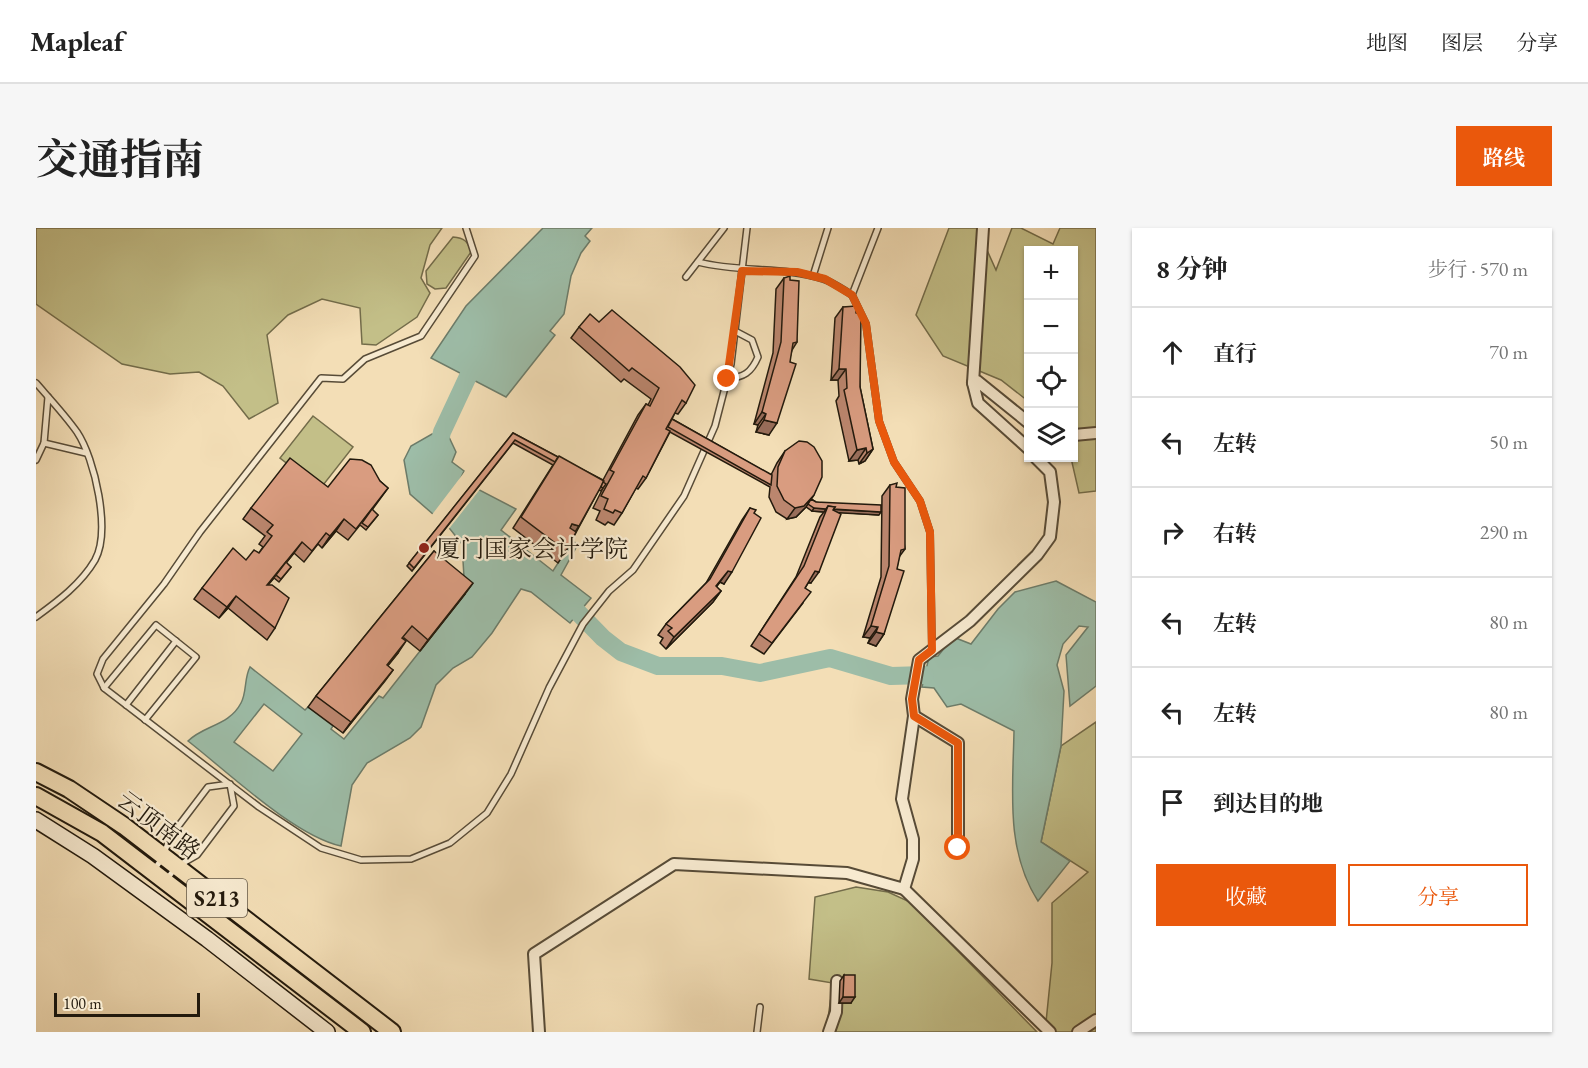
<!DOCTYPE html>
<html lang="zh">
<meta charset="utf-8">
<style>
body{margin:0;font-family:"EB Garamond","Noto Serif SC",serif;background:#f6f6f6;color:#222}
.controls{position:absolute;right:18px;top:18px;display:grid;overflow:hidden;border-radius:0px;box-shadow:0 2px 4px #0004}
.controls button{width:54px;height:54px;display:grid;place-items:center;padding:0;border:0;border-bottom:2px solid #e0e0e0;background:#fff;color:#222;font:30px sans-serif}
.scale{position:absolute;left:18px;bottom:15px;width:146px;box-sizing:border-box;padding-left:6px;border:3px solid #231a0d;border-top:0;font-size:16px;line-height:21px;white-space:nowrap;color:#231a0d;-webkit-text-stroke:4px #f7ead0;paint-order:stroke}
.stop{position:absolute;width:18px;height:18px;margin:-14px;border:4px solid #ea580c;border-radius:50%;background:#fff}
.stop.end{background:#ea580c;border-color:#fff;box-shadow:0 2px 6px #0008}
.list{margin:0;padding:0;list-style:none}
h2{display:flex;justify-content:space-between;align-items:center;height:78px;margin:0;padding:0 24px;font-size:26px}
h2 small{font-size:20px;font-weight:400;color:#767676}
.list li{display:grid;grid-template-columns:39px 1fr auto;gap:18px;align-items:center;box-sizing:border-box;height:90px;padding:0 24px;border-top:2px solid #e0e0e0}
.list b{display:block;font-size:22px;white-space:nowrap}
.list em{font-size:20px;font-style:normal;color:#767676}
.actions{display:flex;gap:12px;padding:18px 24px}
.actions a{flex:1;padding:14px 0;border:2px solid #ea580c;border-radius:0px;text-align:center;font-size:21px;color:#ea580c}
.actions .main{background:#ea580c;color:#fff}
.icon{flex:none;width:33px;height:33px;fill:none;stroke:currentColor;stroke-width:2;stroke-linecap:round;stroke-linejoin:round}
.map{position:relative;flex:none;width:1060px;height:804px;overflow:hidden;border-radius:0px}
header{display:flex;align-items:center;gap:36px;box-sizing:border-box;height:84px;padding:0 30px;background:#fff;border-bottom:2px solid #e0e0e0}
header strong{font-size:28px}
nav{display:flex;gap:33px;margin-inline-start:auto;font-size:21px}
.intro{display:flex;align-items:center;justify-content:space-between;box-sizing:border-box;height:144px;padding:0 36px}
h1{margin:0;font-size:42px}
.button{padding:15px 27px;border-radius:0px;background:#ea580c;color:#fff;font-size:21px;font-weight:700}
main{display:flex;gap:36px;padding:0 36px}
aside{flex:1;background:#fff;border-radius:0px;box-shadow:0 2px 4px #0004}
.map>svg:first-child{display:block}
</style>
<header>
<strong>Mapleaf</strong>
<nav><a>地图</a><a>图层</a><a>分享</a></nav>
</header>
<div class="intro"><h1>交通指南</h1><a class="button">路线</a></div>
<main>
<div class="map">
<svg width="1060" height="804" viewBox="0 0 1060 804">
<rect width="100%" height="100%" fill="#f3deb6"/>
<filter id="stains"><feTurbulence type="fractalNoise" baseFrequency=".00333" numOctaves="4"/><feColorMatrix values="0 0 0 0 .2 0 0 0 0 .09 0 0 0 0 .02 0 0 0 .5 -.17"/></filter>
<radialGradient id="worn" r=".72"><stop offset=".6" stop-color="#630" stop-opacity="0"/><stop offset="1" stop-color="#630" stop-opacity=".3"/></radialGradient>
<g fill="#c3bf88" stroke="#736c4a" stroke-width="1.5">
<polygon points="0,0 406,0 394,17 385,50 394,65 381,89 340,117 326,116 324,80 286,71 252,87 231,107 242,175 213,191 187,158 163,144 134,146 86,136 0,76"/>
<polygon points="913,0 941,0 960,42 976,0 985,0 1017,16 1024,0 1060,0 1060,263 1043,265 1035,230 1038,230 1038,22 993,22 992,173 965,152 907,128 880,87"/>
<path d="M417,9c11,1 15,4 18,15l-25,36 -11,1 -8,-5 -1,-13z"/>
<polygon points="277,188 317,219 284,261 244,230"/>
<polygon points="1060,494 1060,804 1009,804 1016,735 1016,675 1052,644 1005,614 1025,518"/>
<polygon points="820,659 852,664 874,674 1001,804 790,804 797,755 773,751 779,669"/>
</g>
<g fill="#9dbda8" stroke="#6c7c6a" stroke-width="1.5" fill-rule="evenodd">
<polygon points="507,0 556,0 549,8 554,13 545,25 535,48 528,86 514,103 519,107 470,169 395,130 430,78"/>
<path d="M396,206l16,1 8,17 -4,10 12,9 -4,9 56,29 -15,21 52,41 19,-30 6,3 -17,31 30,23 -21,25 -39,-31 -10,-3 -29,44 -20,24 -19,11 -17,17 -15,42 -11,11 -43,25 -15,22 -11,61c-48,-11 -113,-74 -153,-105 16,-16 41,-15 53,-38 6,-11 3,-25 9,-36l55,43 3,-3 25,19 -2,3 13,10 35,-43 4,2 82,-104 -3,-50 -12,-15 -40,-35 -6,-34 7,-14zM228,476l38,30 -29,37 -39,-29z"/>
<path d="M1020,353l40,21v84l-26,20 -4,-51 22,-28 -9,-1 -16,18 -6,21 7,26 -3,55 -20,96 29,19 -32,40c-33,-51 -25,-112 -24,-170l-53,-27 -14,3 -13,-19 -12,-1 7,-30 9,-1 15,-19 18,7 27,-35 17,-17z"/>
</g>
<polygon fill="#f3deb6" points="430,242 428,250 445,260 412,302 395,288"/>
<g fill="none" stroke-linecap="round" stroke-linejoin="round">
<g stroke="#9dbda8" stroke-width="18">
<polyline points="400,229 406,204 442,127"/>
<polyline points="525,367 567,410 585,424 622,438 686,438 724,445 794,430 855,448 889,447"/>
</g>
<defs>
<g id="lane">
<polyline points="430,0 439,28 385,108 329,131 307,151 285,150 164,304 128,356 67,431 61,446 68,460 223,579 285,620 325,632 375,631 414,615 451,585 475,546 513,460 547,396 573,363 597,342 648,268 679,198 695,136 711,0"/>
<polyline points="842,0 816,67 830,96 843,193 858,234 884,273 894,304 896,421"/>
<path d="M662,34c42,11 86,4 125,17 10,3 19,10 29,16"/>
<polyline points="777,48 792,0"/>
<polyline points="650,49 688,0"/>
<path d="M691,151c17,-2 24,-6 31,-22l-6,-17 -17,-9"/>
<path d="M0,155c14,16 29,32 41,49 18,27 34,99 18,128 -14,24 -37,41 -59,57"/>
<polyline points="8,215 50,225"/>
<polyline points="0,232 8,215 12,169"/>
<polyline points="68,460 120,397 160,429 109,492"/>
<polyline points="90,477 140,413"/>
<polyline points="118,642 127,629 134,609 172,559 194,556 198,578 161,627 140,639 131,651"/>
<polyline points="721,804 724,779"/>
</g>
<g id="street">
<polyline points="937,155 947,0"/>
<polyline points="993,195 941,153 937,155 942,175 993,221"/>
<polyline points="1038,207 1060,205"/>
<polyline points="878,488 922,515 922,620"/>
<polyline points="868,661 1014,804"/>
<polyline points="503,804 498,726 638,636 811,645 868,661 877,631 877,611 866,571 878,488 876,471 883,432 934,393 1001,327 1014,309 1018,274 1014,244 1000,230"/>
<polyline points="793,804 800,784 801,753"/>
<polyline points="1042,804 1060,792"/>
</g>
<polyline id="secondary" points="0,592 57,628 171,711 291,804"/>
<g id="primary">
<polyline points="0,544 33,561 88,598 356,804"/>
<polyline points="0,568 66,605 326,804"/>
</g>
</defs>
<use href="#lane" stroke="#574b37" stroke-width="8"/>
<use href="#street" stroke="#574b37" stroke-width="14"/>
<use href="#secondary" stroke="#231a0d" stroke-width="18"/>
<use href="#primary" stroke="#231a0d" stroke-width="20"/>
<use href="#lane" stroke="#f7ead0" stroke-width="5"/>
<use href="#street" stroke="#f7ead0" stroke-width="10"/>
<use href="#secondary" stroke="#f7ead0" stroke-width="15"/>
<use href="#primary" stroke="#f3deb6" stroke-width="16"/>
</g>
<g fill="#bb866e" stroke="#231a0d" stroke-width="1.5">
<polygon points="748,50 754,52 761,114 756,122 733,207 720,204 722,197 718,196 737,125 740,61"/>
<polygon points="807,79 820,85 824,159 837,221 829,233 823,236 822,232 813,233 800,173 803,168 802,152 795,152 799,90"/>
<polygon points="543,99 650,175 642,186 639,185 636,191 735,247 741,235 749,223 775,271 780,274 843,287 800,284 775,355 772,355 769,360 767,375 728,426 715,418 760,349 784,289 788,284 776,283 770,279 760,289 751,291 740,284 733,269 734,259 634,204 610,250 602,261 600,260 586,285 578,297 572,294 569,297 560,292 564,283 557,280 567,260 565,263 563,262 530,323 522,335 477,300 517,237 477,215 376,343 371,338 477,205 522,229 567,252 602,187 610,176 612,177 615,171 588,151 585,154 535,110"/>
<polygon points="344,253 352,260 336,282 342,287 330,302 324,297 312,312 300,303 286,320 282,316 268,334 258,325 250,335 255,339 243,354 238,350 232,357 239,400 231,412 192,380 183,390 158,371 166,360 223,325 227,319 223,316 229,308 207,291 215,280 292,259"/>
<polygon points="854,257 860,259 869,321 863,329 848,406 840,418 832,415 834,410 827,409 845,349 846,268"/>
<polygon points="714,280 718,286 688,356 684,354 680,359 685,363 677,374 630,421 624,415 627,410 622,407 630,396 670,355 706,292"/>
<polygon points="398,323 429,366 384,423 368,410 362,425 351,438 357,442 307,505 272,479 280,468"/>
<polygon points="808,747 815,775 803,775 804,753"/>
</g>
<g fill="#986d5a" stroke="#231a0d" stroke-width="1.5">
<polygon points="803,141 810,141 802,152 795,152"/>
<polygon points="726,184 730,186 722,197 718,196"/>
<polygon points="728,192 741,195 733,207 720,204"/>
<polygon points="830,220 822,232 813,233 821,222"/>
<polygon points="837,221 829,233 823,236 831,225"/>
<polygon points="778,267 770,279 760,289 751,291 759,280"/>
<polygon points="778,280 790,281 788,284 776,283"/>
<polygon points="791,281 845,284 843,287 790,284"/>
<polygon points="308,291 300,303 286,320 294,308"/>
<polygon points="536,296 543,298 535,310 528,307"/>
<polygon points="266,314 258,325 223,368 231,357"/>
<polygon points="692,343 696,344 688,356 684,354 672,370"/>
<polygon points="779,343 783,344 775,355 771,354"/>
<polygon points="437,355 429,366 384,423 392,412"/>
<polygon points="685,363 677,374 630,421 638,409"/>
<polygon points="200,368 192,380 183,390 191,379"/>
<polygon points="835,398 842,399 834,410 827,409"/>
<polygon points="840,404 848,406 840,418 832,415"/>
<polygon points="370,413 362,425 343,449 351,437"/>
<polygon points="357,442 349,453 307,505 315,494"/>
<polygon points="807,769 819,769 815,775 803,775"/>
</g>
<g fill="#d99c80" stroke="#231a0d" stroke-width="1.5">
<polygon points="754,48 754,52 763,53 761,114 757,115 754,134 760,136 741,195 728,192 730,186 726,184 745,114 748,50"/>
<polygon points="820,78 820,85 825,86 824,159 837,221 831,225 830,220 821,222 808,162 811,160 810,141 803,141 807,79"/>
<polygon points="576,82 644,139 659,157 650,175 646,172 630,201 634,203 610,250 607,248 586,285 579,282 577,285 568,281 572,271 565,268 578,244 574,242 610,176 614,178 623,160 596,140 593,143 543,99 554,86 563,94"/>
<polygon points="636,191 736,247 735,257 632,199"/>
<polygon points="477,205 522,229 519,234 479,212 378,340 373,335"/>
<polygon points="763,213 771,214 778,219 786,233 786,249 778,267 768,278 759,280 748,272 741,258 742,239 749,223"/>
<polygon points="523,228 568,253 543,298 536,296 534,300 540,304 530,323 485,289"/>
<polygon points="254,230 292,259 314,231 326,232 335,237 344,253 352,260 320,301 308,291 294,308 290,305 276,323 266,314 231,357 236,357 253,370 239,400 200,368 191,379 166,360 197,320 210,332 218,322 223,325 236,308 231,304 237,297 215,280"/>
<polygon points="567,254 570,256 567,260 565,259"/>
<polygon points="861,255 860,259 869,260 869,321 865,322 861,341 868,343 848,406 840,404 842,399 835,398 853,338 854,257"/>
<polygon points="775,271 780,274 845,277 845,284 797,281 799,279 792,278 790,281 778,280 772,276"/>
<polygon points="792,278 799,279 797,282 805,286 783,344 779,343 769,360 775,364 736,415 723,406 768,338"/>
<polygon points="714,280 720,282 718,285 725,290 696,344 692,343 680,358 685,363 638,409 632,403 636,400 630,396 674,351"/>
<polygon points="336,281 342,287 332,299 326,295"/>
<polygon points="398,323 437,355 392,412 376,398 366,410 370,413 351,437 357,442 315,494 280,468"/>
<polygon points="250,334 255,339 245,351 240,347"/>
<polygon points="808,747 819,747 819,769 807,769"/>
</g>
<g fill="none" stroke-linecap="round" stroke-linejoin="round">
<polyline stroke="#ea580c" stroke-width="8" points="691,151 706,43 761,44 789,51 816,67 830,96 843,193 858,234 884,273 894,304 896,422 883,432 876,471 878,488 922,515 922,620"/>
</g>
<circle fill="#8f2418" stroke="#f7ead0" stroke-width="2" cx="388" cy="320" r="6"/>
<g text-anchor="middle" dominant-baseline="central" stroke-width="4.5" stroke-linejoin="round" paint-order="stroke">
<rect fill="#f7ead0" stroke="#635848" stroke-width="1.5" x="151" y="651" width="60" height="38" rx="4.5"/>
<g font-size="22" font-weight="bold" fill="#231a0d">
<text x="181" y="670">S213</text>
</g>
<g font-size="24" fill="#231a0d" stroke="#f7ead0" text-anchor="start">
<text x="400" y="320">厦门国家会计学院</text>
</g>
<g font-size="24" fill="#231a0d" stroke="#f7ead0">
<text transform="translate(123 597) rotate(37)">云顶南路</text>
</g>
</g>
<rect width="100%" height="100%" filter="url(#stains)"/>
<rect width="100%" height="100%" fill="url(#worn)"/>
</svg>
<div class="controls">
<button>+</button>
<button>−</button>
<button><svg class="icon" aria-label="locate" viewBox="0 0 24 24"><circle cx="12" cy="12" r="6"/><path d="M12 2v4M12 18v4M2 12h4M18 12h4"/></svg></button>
<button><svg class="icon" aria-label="layers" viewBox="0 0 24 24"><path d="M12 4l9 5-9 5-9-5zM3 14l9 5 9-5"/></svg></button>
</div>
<div class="scale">100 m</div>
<div class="stop" style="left:922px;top:620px"></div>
<div class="stop end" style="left:691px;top:151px"></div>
</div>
<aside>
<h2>8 分钟<small>步行 · 570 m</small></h2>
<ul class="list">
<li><svg class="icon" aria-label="ahead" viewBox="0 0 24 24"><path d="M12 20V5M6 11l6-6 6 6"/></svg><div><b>直行</b></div><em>70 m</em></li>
<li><svg class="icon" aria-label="left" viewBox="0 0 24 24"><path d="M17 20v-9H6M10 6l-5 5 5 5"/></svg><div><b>左转</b></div><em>50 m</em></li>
<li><svg class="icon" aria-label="right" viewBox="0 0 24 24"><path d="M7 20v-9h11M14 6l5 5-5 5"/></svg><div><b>右转</b></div><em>290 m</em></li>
<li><svg class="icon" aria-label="left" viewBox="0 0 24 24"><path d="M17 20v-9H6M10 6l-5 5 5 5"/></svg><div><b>左转</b></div><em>80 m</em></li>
<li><svg class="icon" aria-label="left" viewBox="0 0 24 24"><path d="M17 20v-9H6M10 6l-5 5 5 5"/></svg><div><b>左转</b></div><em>80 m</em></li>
<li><svg class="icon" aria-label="arrive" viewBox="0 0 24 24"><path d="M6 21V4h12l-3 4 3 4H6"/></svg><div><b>到达目的地</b></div></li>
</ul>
<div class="actions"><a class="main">收藏</a><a>分享</a></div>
</aside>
</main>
